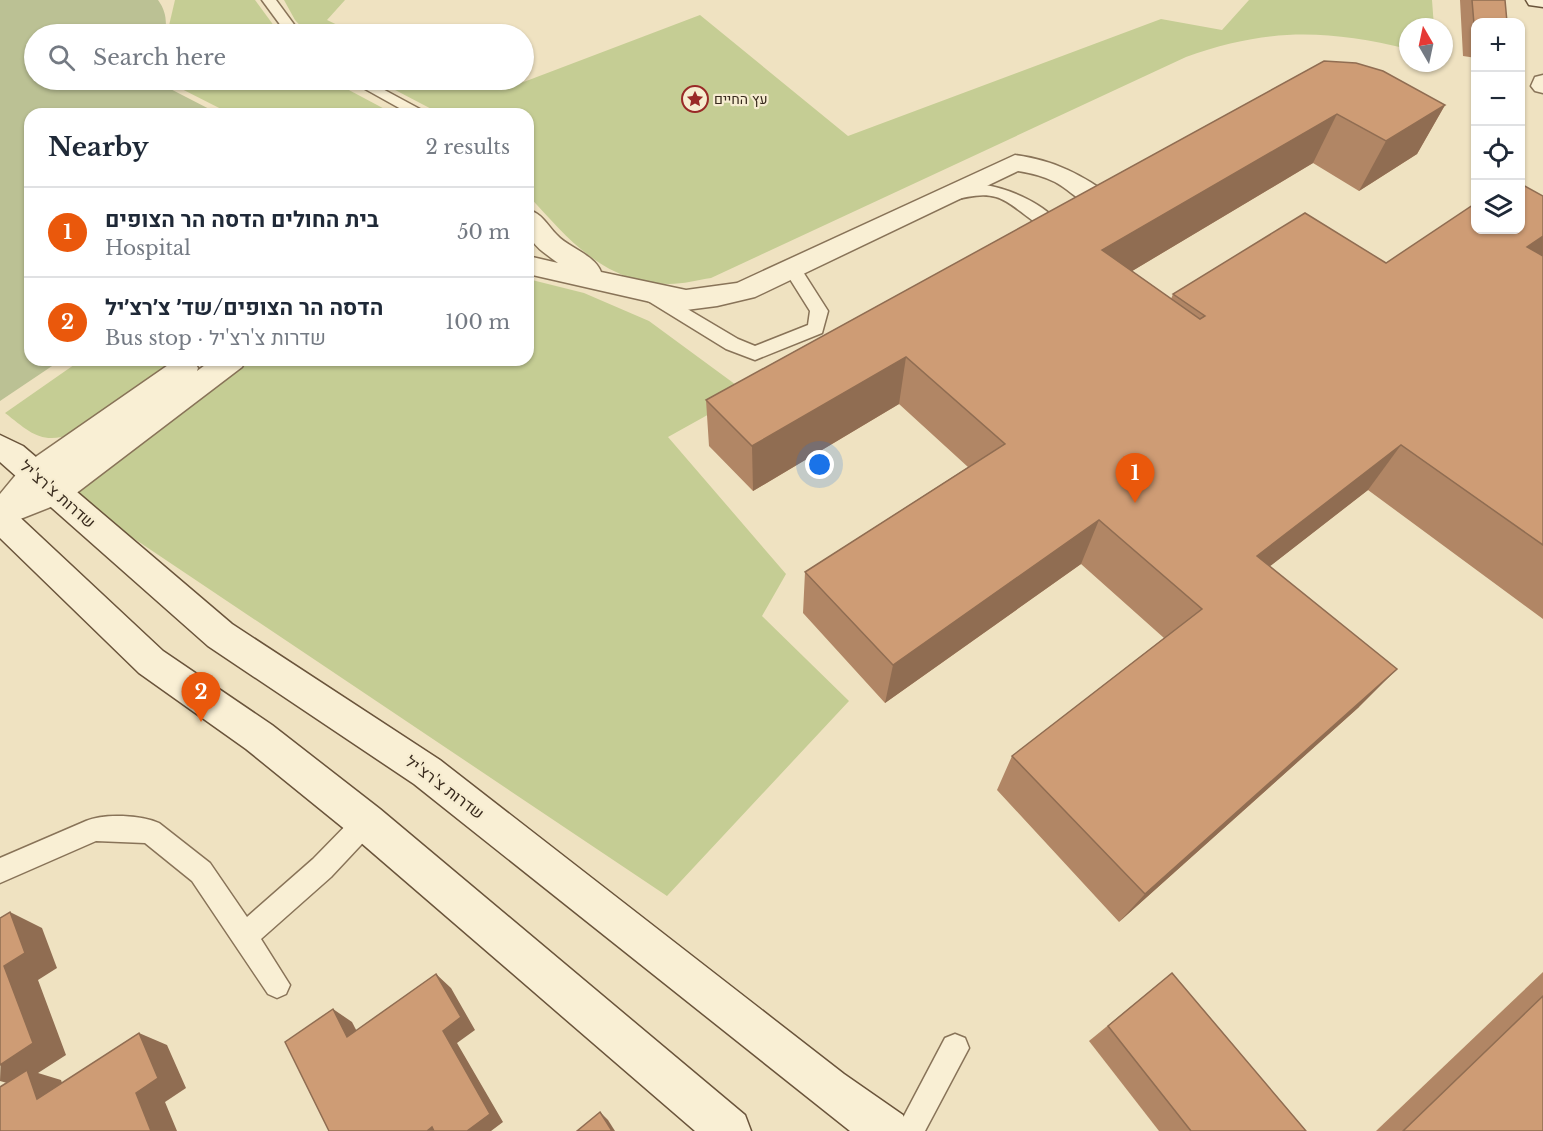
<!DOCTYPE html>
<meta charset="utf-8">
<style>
body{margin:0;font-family:"Libre Baskerville",Heebo,serif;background:#f6f6f7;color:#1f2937}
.controls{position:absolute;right:18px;top:18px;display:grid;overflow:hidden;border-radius:12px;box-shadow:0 2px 4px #0004}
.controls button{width:54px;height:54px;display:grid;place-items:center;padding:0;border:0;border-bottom:2px solid #e0e1e3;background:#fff;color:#1f2937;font:30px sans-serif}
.compass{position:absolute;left:1399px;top:18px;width:54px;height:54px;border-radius:50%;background:#fff;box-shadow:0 2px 4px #0004;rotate:351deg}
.you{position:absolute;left:820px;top:465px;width:21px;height:21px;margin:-15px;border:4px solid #fff;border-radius:50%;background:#1a73e8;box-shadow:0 0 0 9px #1a73e833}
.badge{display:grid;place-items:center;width:39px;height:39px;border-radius:50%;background:#ea580c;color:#fff;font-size:20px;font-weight:700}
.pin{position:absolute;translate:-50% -50px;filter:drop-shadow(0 2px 3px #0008)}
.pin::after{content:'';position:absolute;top:32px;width:21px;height:18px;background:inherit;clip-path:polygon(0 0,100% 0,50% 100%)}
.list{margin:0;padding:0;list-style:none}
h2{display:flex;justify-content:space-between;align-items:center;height:78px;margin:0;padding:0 24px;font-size:26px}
h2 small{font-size:20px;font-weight:400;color:#747a83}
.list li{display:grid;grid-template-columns:39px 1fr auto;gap:18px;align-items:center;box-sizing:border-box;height:90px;padding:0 24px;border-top:2px solid #e0e1e3}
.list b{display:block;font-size:22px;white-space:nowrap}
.list p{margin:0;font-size:20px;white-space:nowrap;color:#747a83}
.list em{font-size:20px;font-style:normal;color:#747a83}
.icon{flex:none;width:33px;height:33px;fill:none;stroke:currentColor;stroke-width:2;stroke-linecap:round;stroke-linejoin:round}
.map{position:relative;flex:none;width:1543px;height:1131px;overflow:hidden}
.search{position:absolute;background:#fff;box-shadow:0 2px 4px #0004;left:24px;top:24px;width:510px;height:66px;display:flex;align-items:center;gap:15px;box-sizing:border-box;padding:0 21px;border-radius:33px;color:#747a83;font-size:22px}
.panel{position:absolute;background:#fff;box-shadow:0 2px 4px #0004;left:24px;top:108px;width:510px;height:258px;border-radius:18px}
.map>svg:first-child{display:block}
</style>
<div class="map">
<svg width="1543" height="1131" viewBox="0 0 1543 1131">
<rect width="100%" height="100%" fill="#efe2c1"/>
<g fill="#c5cd94">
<polygon points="175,0 255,0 280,34 167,34"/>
<polygon points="284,0 345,0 327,20 348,30 340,34 308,34 295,20"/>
<path d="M1249,0h183l2,27h-26v22c-82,-20 -142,-21 -222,8l-475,221c-13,2 -28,6 -42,6 -65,-1 -100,-44 -141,-89v-81h-87l-65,-34h129l16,3 179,-68 148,121 313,-117 61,11z"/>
<polygon points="164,80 330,80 394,114 231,114"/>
<polygon points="528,279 584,293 649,321 747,393 668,437 786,574 762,616 849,701 667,896 66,493 248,360 528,360"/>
<path d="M81,360h91l-27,24 -72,50c-33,11 -43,-2 -68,-21z"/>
</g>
<path fill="#bbc194" d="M0,0h158c8,11 9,21 7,34h-131v46h119l66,34h-189v246h31l-61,41z"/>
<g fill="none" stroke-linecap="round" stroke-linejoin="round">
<defs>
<g id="lane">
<polygon points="262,0 276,0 301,34 287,34"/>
<polygon points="349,80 366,80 429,114 410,114"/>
<path d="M984,185c25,3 63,20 77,41l-2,4c-18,5 -43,-28 -63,-33 -14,-4 -29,0 -43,3l-8,-5 8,-5z"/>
<polygon points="792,262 798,264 828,311 822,333 755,360 726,349 640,296 637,292 640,288 652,288 738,339 755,346 808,325 810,311 783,268"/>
<path d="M366,810l9,4 3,8 -3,8 -44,47 -70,62 29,46 -4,9 -9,4 -9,-4 -76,-113 -47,-38 -49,-2 -96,42v-25l86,-37c18,-8 55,-6 73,2l51,40 37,54 66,-58 44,-45z"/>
<polygon points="955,1034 965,1038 969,1048 925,1131 896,1131 945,1038"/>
</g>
<g id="street">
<polygon points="1543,75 1543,93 1535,91 1531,86 1535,77"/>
<path d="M1015,155c39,5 68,20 99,43l4,6 -4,6c-22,6 -40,-18 -59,-28 -12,-6 -24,-9 -37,-11l-263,126 -38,9 -31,4 -158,-36v-18l30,7c-27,-20 -30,-20 -30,-53 14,3 19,15 29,25 12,13 38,20 44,37l85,18 51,-7z"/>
<polygon points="212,360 246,360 242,367 66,501 0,527 0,494 24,465 174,361 194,361 198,368 197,371"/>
</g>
<g id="secondary">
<polygon points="1526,0 1543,0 1543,7 1529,5"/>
<polygon points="0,435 23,446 232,624 440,760 844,1074 903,1115 909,1131 850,1131 414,784 208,646 0,462"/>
<polygon points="0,505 11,509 163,651 272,725 380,809 745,1115 751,1131 695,1131 352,835 246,749 139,673 0,538"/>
</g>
</defs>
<use href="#lane" stroke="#887358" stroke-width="3"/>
<use href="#street" stroke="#887358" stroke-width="3"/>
<use href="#secondary" stroke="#6a543b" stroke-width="3"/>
<use href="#lane" fill="#f9efd4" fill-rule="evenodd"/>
<use href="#street" fill="#f9efd4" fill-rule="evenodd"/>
<use href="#secondary" fill="#f9efd4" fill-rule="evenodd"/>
</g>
<g fill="#b18665">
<polygon points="1460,0 1505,0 1476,22 1476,58 1463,56"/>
<polygon points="1324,61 1445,105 1417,154 1359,191 1313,163 1132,271 1171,299 1173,294 1386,263 1543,196 1543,619 1368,490 1270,566 1359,707 1119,922 997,790 1012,756 1164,638 1081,564 885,703 803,613 805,572 968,467 899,404 753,491 709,446 706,400"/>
<polygon points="1543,972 1543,1131 1376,1131"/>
<polygon points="1172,973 1306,1131 1159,1131 1089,1041"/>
</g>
<g fill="#906d52">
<polygon points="1445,105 1417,154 1359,191 1386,141"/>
<polygon points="1337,114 1313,163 1087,298 1102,250"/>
<polygon points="1543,236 1543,256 1527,247"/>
<polygon points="906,357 899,404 753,491 752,446"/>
<polygon points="1401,445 1368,490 1229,598 1257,556"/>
<polygon points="1099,520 1081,564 885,703 893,665"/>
<polygon points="1397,669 1359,707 1119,922 1145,894"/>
<polygon points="10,912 42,928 57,968 38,980 66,1055 38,1073 61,1080 71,1108 37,1099 18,1086 0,1081 4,966"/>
<polygon points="436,974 451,988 475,1030 457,1043 503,1122 491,1131 467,1131 443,1031"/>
<polygon points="333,1009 352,1022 366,1049 347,1037"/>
<polygon points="139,1033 167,1045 186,1088 165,1102 177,1131 151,1131 136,1093"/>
<polygon points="600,1112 608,1120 615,1131 612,1131"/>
<polygon points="432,1127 441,1131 427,1131"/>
</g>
<g fill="#ce9c75" stroke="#906d52" stroke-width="1.5">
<polygon points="1472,0 1505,0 1507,22 1476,22 1475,36"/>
<polygon points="1324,61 1356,63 1383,71 1445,105 1386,141 1337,114 1102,250 1200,319 1205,316 1173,294 1305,213 1386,263 1476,203 1476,230 1521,230 1521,184 1543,196 1543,236 1527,247 1543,256 1543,545 1401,445 1257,556 1397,669 1145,894 1012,756 1202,609 1099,520 893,665 805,572 1005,444 906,357 752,446 706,400"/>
<polygon points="10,912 25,953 4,966 33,1043 0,1065 0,918"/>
<polygon points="1172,973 1306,1131 1191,1131 1108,1026"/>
<polygon points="436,974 461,1017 443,1031 490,1114 467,1131 434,1131 432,1127 427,1131 329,1131 285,1042 333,1009 347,1037"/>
<polygon points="1543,996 1543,1131 1403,1131"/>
<polygon points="139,1033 158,1078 136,1093 151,1131 0,1131 0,1087 27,1070 37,1099"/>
<polygon points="600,1112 612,1131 577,1131"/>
</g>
<defs>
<symbol id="sight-ring" viewBox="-11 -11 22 22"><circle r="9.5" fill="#f6ecd0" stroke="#992927" stroke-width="1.5"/><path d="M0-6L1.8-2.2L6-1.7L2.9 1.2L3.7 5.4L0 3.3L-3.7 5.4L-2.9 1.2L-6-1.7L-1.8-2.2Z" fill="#992927"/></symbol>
</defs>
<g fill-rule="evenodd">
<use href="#sight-ring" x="680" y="84" width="30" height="30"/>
</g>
<g text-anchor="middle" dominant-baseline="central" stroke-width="4.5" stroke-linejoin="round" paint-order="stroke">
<g font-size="14" fill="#382a1d" stroke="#f6ecd0" text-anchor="start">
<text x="714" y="99">עץ החיים</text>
</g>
<g font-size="16" fill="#382a1d" stroke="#f6ecd0">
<text transform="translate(58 494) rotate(41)">שדרות צ'רצ'יל</text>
<text transform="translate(445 787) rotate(37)">שדרות צ'רצ'יל</text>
</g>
</g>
</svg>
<div class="controls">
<button>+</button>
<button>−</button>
<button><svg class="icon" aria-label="locate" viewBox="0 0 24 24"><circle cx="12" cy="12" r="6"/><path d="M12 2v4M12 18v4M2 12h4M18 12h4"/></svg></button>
<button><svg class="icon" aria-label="layers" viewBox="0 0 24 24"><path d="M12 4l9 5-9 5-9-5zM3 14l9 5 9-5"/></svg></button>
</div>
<svg class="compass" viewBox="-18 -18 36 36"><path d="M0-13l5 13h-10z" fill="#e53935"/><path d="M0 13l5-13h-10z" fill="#747a83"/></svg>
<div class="you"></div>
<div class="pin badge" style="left:1135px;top:503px">1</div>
<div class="pin badge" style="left:201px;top:722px">2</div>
<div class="search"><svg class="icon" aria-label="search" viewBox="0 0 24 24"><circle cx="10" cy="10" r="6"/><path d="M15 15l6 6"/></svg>Search here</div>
<section class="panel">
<h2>Nearby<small>2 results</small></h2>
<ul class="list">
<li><span class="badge">1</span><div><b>בית החולים הדסה הר הצופים</b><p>Hospital</p></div><em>50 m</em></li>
<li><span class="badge">2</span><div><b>הדסה הר הצופים/שד׳ צ׳רצ׳יל</b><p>Bus stop · שדרות צ'רצ'יל</p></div><em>100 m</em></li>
</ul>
</section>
</div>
